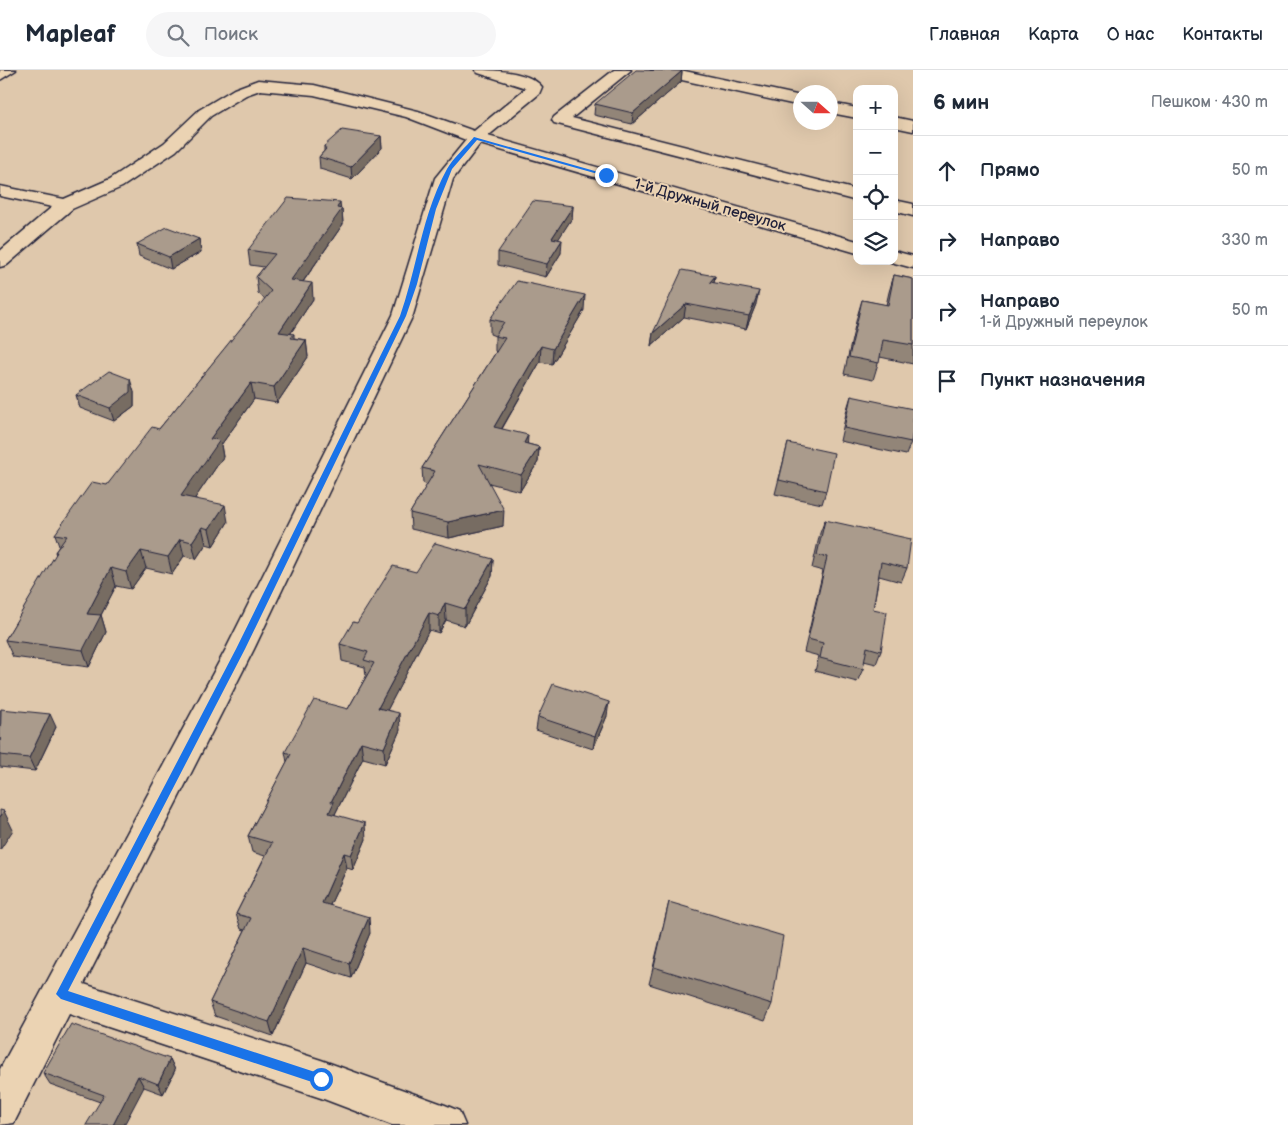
<!DOCTYPE html>
<html lang="ru">
<meta charset="utf-8">
<style>
body{margin:0;font-family:"Balsamiq Sans",sans-serif;background:#f6f6f7;color:#1f2937}
.controls{position:absolute;right:15px;top:15px;display:grid;overflow:hidden;border-radius:10px;box-shadow:0 5px 20px #0002}
.controls button{width:45px;height:45px;display:grid;place-items:center;padding:0;border:0;border-bottom:1px solid #e0e1e3;background:#fff;color:#1f2937;font:25px sans-serif}
.compass{position:absolute;left:793px;top:15px;width:45px;height:45px;border-radius:50%;background:#fff;box-shadow:0 5px 20px #0002;rotate:111deg}
.stop{position:absolute;width:15px;height:15px;margin:-11px;border:4px solid #1a73e8;border-radius:50%;background:#fff}
.stop.end{background:#1a73e8;border-color:#fff;box-shadow:0 1px 5px #0008}
.list{margin:0;padding:0;list-style:none}
h2{display:flex;justify-content:space-between;align-items:center;height:65px;margin:0;padding:0 20px;font-size:21px}
h2 small{font-size:16px;font-weight:400;color:#747a83}
.list li{display:grid;grid-template-columns:32px 1fr auto;gap:15px;align-items:center;box-sizing:border-box;height:70px;padding:0 20px;border-top:1px solid #e0e1e3}
.list b{display:block;font-size:19px;white-space:nowrap}
.list p{margin:0;font-size:16px;white-space:nowrap;color:#747a83}
.list em{font-size:16px;font-style:normal;color:#747a83}
.icon{flex:none;width:28px;height:28px;fill:none;stroke:currentColor;stroke-width:2;stroke-linecap:round;stroke-linejoin:round}
.map{position:relative;flex:none;width:913px;height:1055px;overflow:hidden}
header{display:flex;align-items:center;gap:30px;box-sizing:border-box;height:70px;padding:0 25px;background:#fff;border-bottom:1px solid #e0e1e3}
header strong{font-size:24px}
nav{display:flex;gap:28px;margin-inline-start:auto;font-size:18px}
.search{width:350px;height:45px;background:#f6f6f7;display:flex;align-items:center;gap:12px;box-sizing:border-box;padding:0 18px;border-radius:28px;color:#747a83;font-size:19px}
main{display:flex}
aside{flex:1;background:#fff}
.map>svg:first-child{display:block}
</style>
<header>
<strong>Mapleaf</strong>
<div class="search"><svg class="icon" aria-label="search" viewBox="0 0 24 24"><circle cx="10" cy="10" r="6"/><path d="M15 15l6 6"/></svg>Поиск</div>
<nav><a>Главная</a><a>Карта</a><a>О нас</a><a>Контакты</a></nav>
</header>
<main>
<div class="map">
<svg width="913" height="1055" viewBox="0 0 913 1055">
<rect width="100%" height="100%" fill="#dfc8ac"/>
<filter id="ink" filterUnits="userSpaceOnUse"><feTurbulence type="fractalNoise" baseFrequency=".02" numOctaves="2"/><feDisplacementMap in="SourceGraphic" scale="10" xChannelSelector="R" yChannelSelector="G"/><feConvolveMatrix kernelMatrix="1 2 1 2 8 2 1 2 1" color-interpolation-filters="sRGB"/></filter>
<g filter="url(#ink)">
<g fill="none" stroke-linecap="round" stroke-linejoin="round">
<defs>
<g id="minor">
<polygon points="0,0 16,0 0,10"/>
<path d="M475,0c19,0 55,1 67,17l-3,7 -51,42 369,105v12l-377,-109 -27,35 -40,136 -159,334 -170,335 237,76 124,45 14,6 6,14h-73l-71,-27 -252,-84 -55,109 -14,2v-56l226,-420 167,-334 42,-137 31,-38 -60,-23 -92,-22 -54,-5 -14,5 -35,21 -35,35 -54,36 -50,22 -65,56 -7,2v-16l52,-44 -52,-11v-10l64,13 46,-20 54,-36 35,-33 35,-21 24,-9 56,5 104,26 56,20 52,-43 -48,-15z"/>
<polygon points="614,0 631,0 572,48 857,120 857,131 554,53 552,50 554,47"/>
<polygon points="651,0 680,0 801,26 801,36 659,5"/>
<polygon points="831,33 857,38 857,48 831,43"/>
<polygon points="894,47 913,51 913,61 894,57"/>
<polygon points="894,130 913,134 913,146 894,141"/>
<polygon points="894,181 913,186 913,198 887,191 894,191"/>
</g>
</defs>
<use href="#minor" stroke="#22223b" stroke-width="3"/>
<use href="#minor" fill="#ebd3b3" fill-rule="evenodd"/>
</g>
<g fill="#928578" stroke="#22223b">
<polygon points="682,1 681,12 632,54 594,45 595,34"/>
<polygon points="381,66 382,78 352,109 320,99 319,87 324,81 324,76"/>
<polygon points="573,136 572,148 558,169 561,183 546,207 498,195 498,182"/>
<polygon points="341,139 342,139 343,154 303,212 313,229 290,264 294,264 294,268 306,270 308,287 277,333 254,329 221,375 223,387 195,428 228,452 213,476 206,474 196,489 184,486 172,504 146,498 131,519 116,516 101,545 106,562 89,597 13,587 5,570 56,485 55,482 59,476 55,464 107,415 159,359 265,229 258,223 256,207 264,197 250,195 248,180"/>
<polygon points="199,169 201,182 171,199 139,186 137,174"/>
<polygon points="894,205 913,209 913,294 880,287 873,310 844,304 857,247 862,230 886,235 889,222"/>
<polygon points="715,206 714,213 756,234 746,259 684,247 651,276 653,263"/>
<polygon points="584,240 552,294 540,292 502,359 528,374 539,377 538,392 520,421 489,413 503,456 449,468 411,459 410,443 427,415 423,413 422,398 496,282 495,281 495,266 490,264 490,249"/>
<polygon points="134,322 134,336 114,351 80,338 76,325"/>
<polygon points="851,326 911,372 906,385 840,371 847,339"/>
<polygon points="788,373 826,421 822,434 775,424"/>
<polygon points="825,450 907,498 901,512 879,506 873,539 881,581 876,594 864,591 863,599 857,612 815,601 819,586 804,582 823,501 812,498 820,463"/>
<polygon points="493,489 492,506 465,556 446,550 439,563 429,560 387,640 400,660 385,694 363,688 335,744 335,745 366,769 353,800 347,798 330,835 370,863 351,908 306,893 273,966 215,946 210,932 245,860 241,859 236,844 265,786 252,782 248,766 287,692 285,682 348,639 366,607 365,597 342,591 340,574 357,553 416,502"/>
<polygon points="0,640 56,657 35,701 0,697"/>
<polygon points="607,646 593,679 536,660 538,647"/>
<polygon points="669,832 772,934 765,951 649,914"/>
<polygon points="170,989 175,1000 163,1024 144,1017 100,1032 50,1014 43,1003"/>
</g>
<g fill="#776c62" stroke="#22223b">
<polygon points="682,1 681,12 632,54 633,43"/>
<polygon points="381,66 382,78 352,109 351,97"/>
<polygon points="340,132 341,140 342,139 343,154 293,226 291,210"/>
<polygon points="573,136 572,148 551,181 552,168"/>
<polygon points="199,169 201,182 171,199 169,187"/>
<polygon points="562,170 561,183 546,207 547,194"/>
<polygon points="715,206 713,219 710,212"/>
<polygon points="312,213 313,229 281,278 279,262"/>
<polygon points="759,221 756,234 746,259 749,246"/>
<polygon points="585,225 584,240 552,294 553,279"/>
<polygon points="686,234 684,247 651,276 653,263"/>
<polygon points="306,270 308,287 277,333 274,317"/>
<polygon points="541,276 540,292 494,372 494,357"/>
<polygon points="130,309 134,322 134,336 114,351 110,338"/>
<polygon points="251,313 254,329 221,375 223,387 185,443 181,426 210,369"/>
<polygon points="528,365 527,381 524,373"/>
<polygon points="539,377 538,392 520,421 521,405"/>
<polygon points="225,435 228,452 213,476 209,459"/>
<polygon points="504,440 503,456 449,468 448,452"/>
<polygon points="202,457 206,474 196,489 192,472"/>
<polygon points="180,469 184,486 172,504 168,487"/>
<polygon points="141,481 146,498 131,519 126,502"/>
<polygon points="493,489 492,506 465,556 465,539"/>
<polygon points="111,498 116,516 101,545 106,562 89,597 83,580 87,544"/>
<polygon points="445,533 446,550 439,563 439,546"/>
<polygon points="429,543 429,560 380,654 378,638"/>
<polygon points="609,632 607,646 593,679 595,666"/>
<polygon points="399,643 400,660 385,694 384,678"/>
<polygon points="50,644 56,657 35,701 29,688"/>
<polygon points="361,672 363,688 335,744 336,749 329,743 331,732"/>
<polygon points="4,741 13,760 0,780 0,747"/>
<polygon points="365,753 366,769 353,800 351,785"/>
<polygon points="344,783 347,798 324,848 322,833"/>
<polygon points="369,847 370,863 351,908 349,893"/>
<polygon points="303,878 306,893 273,966 269,952"/>
<polygon points="170,989 175,1000 163,1024 158,1014"/>
<polygon points="138,1006 144,1017 124,1055 113,1055"/>
</g>
<g fill="#aa9b8c" stroke="#22223b">
<polygon points="636,0 682,1 633,43 595,34"/>
<polygon points="342,60 381,66 351,97 319,87 326,79 324,76"/>
<polygon points="288,128 340,132 337,138 342,139 291,210 312,213 279,262 294,264 291,268 306,270 274,317 251,313 210,369 220,370 181,426 225,435 209,459 202,457 192,472 180,469 168,487 141,481 126,502 111,498 87,544 101,545 83,580 5,570 57,482 55,482 67,466 55,464 92,412 107,415 152,357 159,359 271,221 256,207 275,184 248,180"/>
<polygon points="533,131 573,136 552,168 562,170 547,194 498,182"/>
<polygon points="167,157 199,169 169,187 137,174"/>
<polygon points="682,200 715,206 710,212 759,221 749,246 686,234 653,263"/>
<polygon points="894,205 913,209 913,275 883,270 879,293 849,287 862,230 888,235"/>
<polygon points="517,211 585,225 553,279 541,276 494,357 528,365 524,373 539,377 521,405 479,394 504,440 448,452 410,443 435,401 422,398 505,268 495,266 504,252 490,249"/>
<polygon points="109,301 130,309 130,322 110,338 76,325"/>
<polygon points="851,326 913,339 913,361 911,372 844,358"/>
<polygon points="788,373 834,383 826,421 779,410"/>
<polygon points="825,450 911,469 907,498 881,492 873,539 887,542 881,581 867,577 863,599 820,588 823,573 808,569 827,487 817,485"/>
<polygon points="435,473 493,489 465,539 445,533 439,546 429,543 378,638 399,643 384,678 361,672 331,732 334,732 329,743 365,753 351,785 344,783 322,833 369,847 349,893 303,878 269,952 210,932 251,848 236,844 272,773 248,766 291,684 285,682 314,630 348,639 374,593 364,590 368,582 340,574 353,552 357,553 393,496 416,502"/>
<polygon points="553,614 609,632 595,666 538,647"/>
<polygon points="1,639 50,644 29,688 0,685"/>
<polygon points="0,740 4,741 0,747"/>
<polygon points="669,832 783,866 772,934 654,897"/>
<polygon points="71,954 170,989 158,1014 138,1006 113,1055 86,1055 104,1025 43,1003"/>
</g>
</g>
<path fill="#1a73e8" d="M474,67l135,38 -4,1 -128,-36 -25,29 -16,40 -19,75 -11,32 -161,333 -177,342 253,83 6,5 -6,6 -260,-86 -5,-5 180,-345 164,-333c17,-48 22,-102 47,-147 6,-11 19,-22 27,-32z"/>
<g text-anchor="middle" dominant-baseline="central" stroke-width="4" stroke-linejoin="round" paint-order="stroke">
<g font-size="15" fill="#22223b" stroke="#ebd3b3">
<text transform="translate(710 135) rotate(16)">1-й Дружный переулок</text>
</g>
</g>
</svg>
<div class="controls">
<button>+</button>
<button>−</button>
<button><svg class="icon" aria-label="locate" viewBox="0 0 24 24"><circle cx="12" cy="12" r="6"/><path d="M12 2v4M12 18v4M2 12h4M18 12h4"/></svg></button>
<button><svg class="icon" aria-label="layers" viewBox="0 0 24 24"><path d="M12 4l9 5-9 5-9-5zM3 14l9 5 9-5"/></svg></button>
</div>
<svg class="compass" viewBox="-18 -18 36 36"><path d="M0-13l5 13h-10z" fill="#e53935"/><path d="M0 13l5-13h-10z" fill="#747a83"/></svg>
<div class="stop" style="left:321px;top:1009px"></div>
<div class="stop end" style="left:606px;top:105px"></div>
</div>
<aside>
<h2>6 мин<small>Пешком · 430 m</small></h2>
<ul class="list">
<li><svg class="icon" aria-label="ahead" viewBox="0 0 24 24"><path d="M12 20V5M6 11l6-6 6 6"/></svg><div><b>Прямо</b></div><em>50 m</em></li>
<li><svg class="icon" aria-label="right" viewBox="0 0 24 24"><path d="M7 20v-9h11M14 6l5 5-5 5"/></svg><div><b>Направо</b></div><em>330 m</em></li>
<li><svg class="icon" aria-label="right" viewBox="0 0 24 24"><path d="M7 20v-9h11M14 6l5 5-5 5"/></svg><div><b>Направо</b><p>1-й Дружный переулок</p></div><em>50 m</em></li>
<li><svg class="icon" aria-label="arrive" viewBox="0 0 24 24"><path d="M6 21V4h12l-3 4 3 4H6"/></svg><div><b>Пункт назначения</b></div></li>
</ul>
</aside>
</main>
